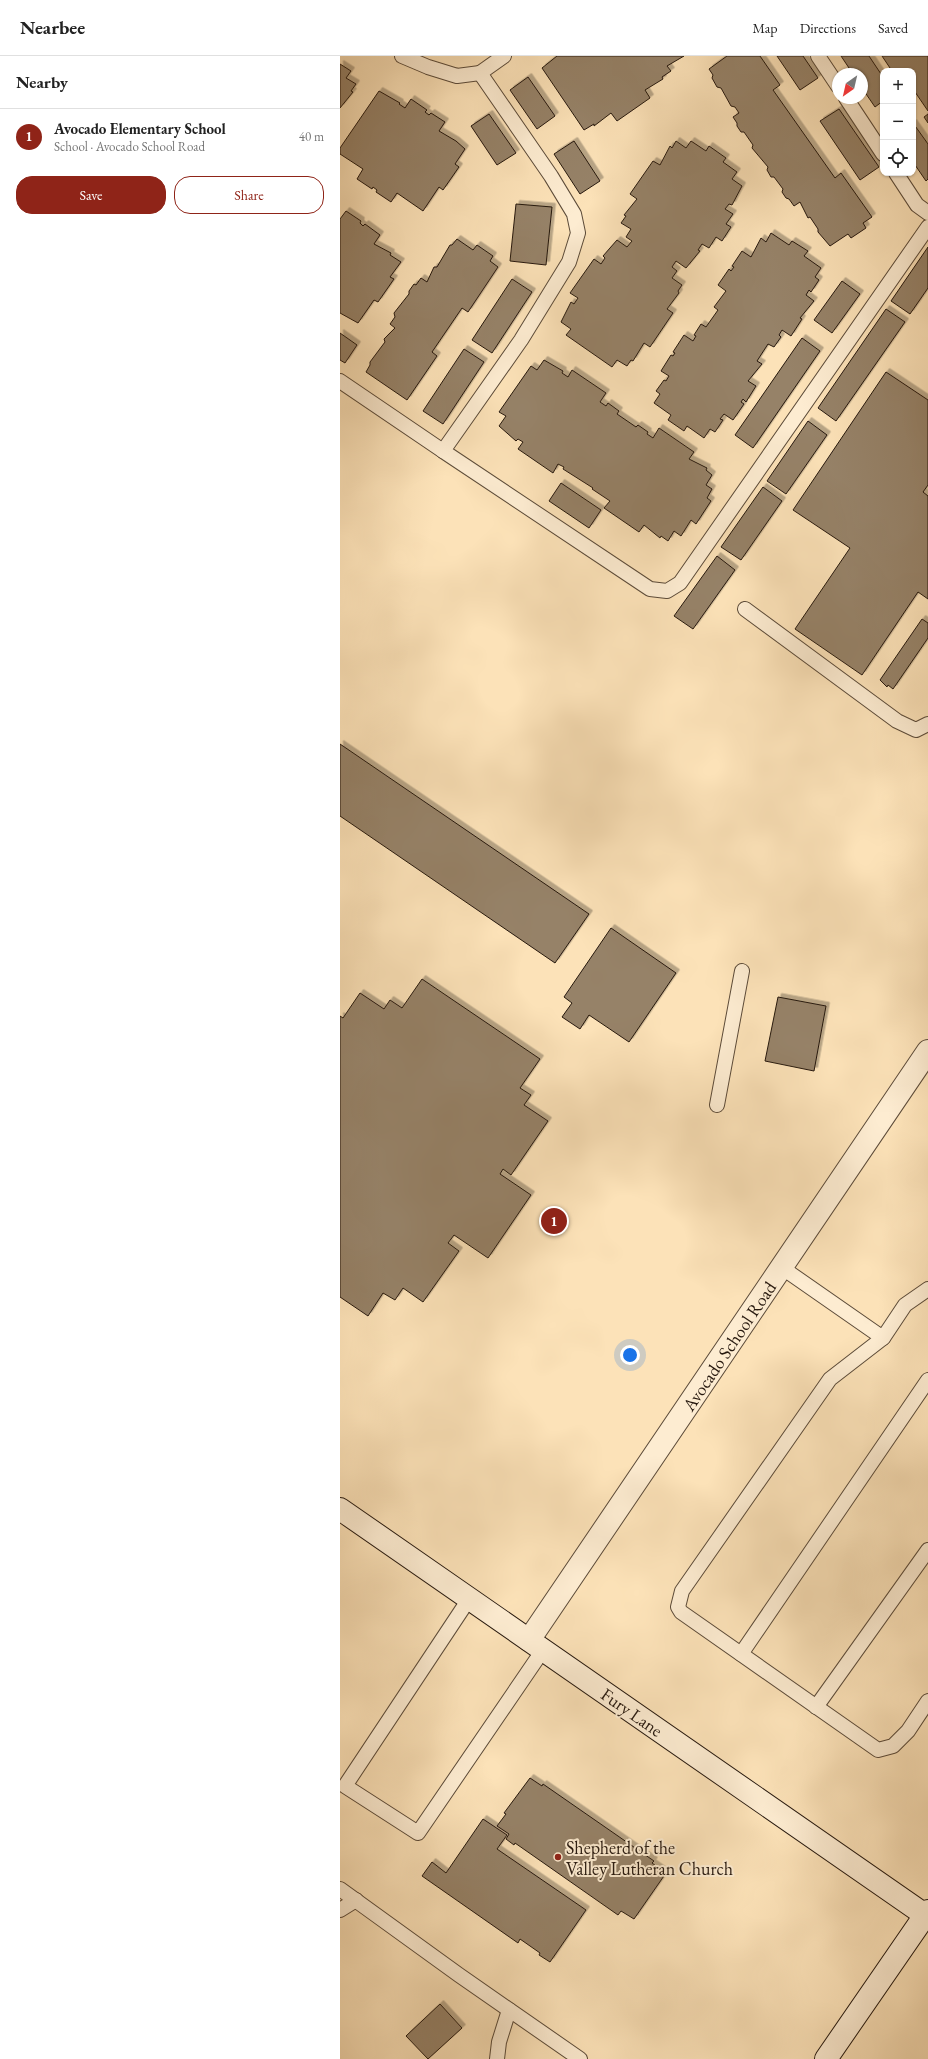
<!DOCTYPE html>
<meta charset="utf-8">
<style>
body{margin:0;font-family:"EB Garamond",serif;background:#f6f6f6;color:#222}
.controls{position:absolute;right:12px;top:12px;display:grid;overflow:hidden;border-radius:8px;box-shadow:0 1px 3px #0004}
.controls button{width:36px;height:36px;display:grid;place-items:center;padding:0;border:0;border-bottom:1px solid #e0e0e0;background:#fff;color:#222;font:20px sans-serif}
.compass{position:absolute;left:492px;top:12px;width:36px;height:36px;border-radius:50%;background:#fff;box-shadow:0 1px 3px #0004;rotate:214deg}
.you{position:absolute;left:290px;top:1299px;width:14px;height:14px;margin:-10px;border:3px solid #fff;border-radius:50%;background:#1a73e8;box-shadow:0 0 0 6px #1a73e833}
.badge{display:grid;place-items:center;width:26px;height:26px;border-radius:50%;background:#8f2418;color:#fff;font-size:13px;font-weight:700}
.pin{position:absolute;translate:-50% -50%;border:2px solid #fff;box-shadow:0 1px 4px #0006}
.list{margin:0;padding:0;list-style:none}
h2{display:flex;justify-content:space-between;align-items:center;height:52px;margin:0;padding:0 16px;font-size:17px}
h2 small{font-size:13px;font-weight:400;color:#767676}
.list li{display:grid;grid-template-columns:26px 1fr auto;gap:12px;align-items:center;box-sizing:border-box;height:56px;padding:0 16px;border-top:1px solid #e0e0e0}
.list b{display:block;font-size:15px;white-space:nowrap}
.list p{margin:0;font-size:13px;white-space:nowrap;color:#767676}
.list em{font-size:13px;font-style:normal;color:#767676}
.actions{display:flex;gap:8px;padding:12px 16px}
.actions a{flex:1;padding:9px 0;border:1px solid #8f2418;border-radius:16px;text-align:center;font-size:14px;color:#8f2418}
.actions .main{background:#8f2418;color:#fff}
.icon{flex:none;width:22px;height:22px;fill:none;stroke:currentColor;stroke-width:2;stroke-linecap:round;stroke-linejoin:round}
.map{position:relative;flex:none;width:588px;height:2003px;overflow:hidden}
header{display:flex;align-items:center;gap:24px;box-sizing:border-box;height:56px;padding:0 20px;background:#fff;border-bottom:1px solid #e0e0e0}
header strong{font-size:19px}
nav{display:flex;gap:22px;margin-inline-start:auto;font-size:14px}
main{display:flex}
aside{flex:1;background:#fff}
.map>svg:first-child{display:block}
</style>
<header>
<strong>Nearbee</strong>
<nav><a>Map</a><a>Directions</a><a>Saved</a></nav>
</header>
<main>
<aside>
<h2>Nearby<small></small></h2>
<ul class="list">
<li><span class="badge">1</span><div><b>Avocado Elementary School</b><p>School · Avocado School Road</p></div><em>40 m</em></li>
</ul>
<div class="actions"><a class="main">Save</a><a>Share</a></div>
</aside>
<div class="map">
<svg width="588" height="2003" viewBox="0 0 588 2003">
<defs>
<filter id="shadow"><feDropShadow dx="3.5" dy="-3.5" stdDeviation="0" flood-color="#0004"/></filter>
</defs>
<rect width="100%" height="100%" fill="#fce2b8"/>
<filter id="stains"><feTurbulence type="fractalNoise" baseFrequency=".005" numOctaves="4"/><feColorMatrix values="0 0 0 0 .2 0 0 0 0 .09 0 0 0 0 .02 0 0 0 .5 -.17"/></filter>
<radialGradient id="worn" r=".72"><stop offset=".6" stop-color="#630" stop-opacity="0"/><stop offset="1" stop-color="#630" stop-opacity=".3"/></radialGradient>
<g fill="#968267" stroke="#27190f" filter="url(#shadow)">
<polygon points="217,0 344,0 327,10 331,15 322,21 323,23 305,34 310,42 277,65 271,57 254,70 254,68 244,74 202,12"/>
<polygon points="387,0 420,0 440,29 433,34 495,122 501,117 532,161 523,167 526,172 511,182 508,178 490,190 478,176 478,173 470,161 468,162 460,146 454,150 449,143 446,142 442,136 443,133 434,121 431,121 427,114 428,111 412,92 413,89 404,76 401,76 397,70 397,67 393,61 399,57 395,51 391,50 381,32 377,31 372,22 373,19 369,13"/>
<polygon points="437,0 463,0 478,22 460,34"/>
<polygon points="501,0 529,0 543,21 543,45 535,51 522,32 522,18 513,18"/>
<polygon points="542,0 588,0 588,55 573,33 573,15 560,15 559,13 552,15"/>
<polygon points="0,8 11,15 6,22 16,28 11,35 13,36 0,52"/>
<polygon points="188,21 215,60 197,73 170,34"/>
<polygon points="39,35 60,47 59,48 65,52 71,43 87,54 85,56 89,59 91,57 105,66 99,75 116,85 125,93 115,108 119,111 103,134 99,131 83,155 57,137 51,146 36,136 37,134 33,131 32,133 17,123 23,113 0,98 0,92"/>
<polygon points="499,53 539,111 520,124 480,65"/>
<polygon points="149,58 176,97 157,109 131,70"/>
<polygon points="588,58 588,67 584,61"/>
<polygon points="573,67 588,88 588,123 586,125 573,106"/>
<polygon points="234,85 260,125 240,138 214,98"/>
<polygon points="336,85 346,92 351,85 366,95 369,90 386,102 383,106 397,116 392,123 402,130 392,149 389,148 385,153 393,158 386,168 391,171 382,185 376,181 369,192 362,188 358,194 360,195 346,212 336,205 332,211 337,215 332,222 342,229 338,235 339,237 327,253 333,257 310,291 304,287 293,305 291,304 287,310 277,304 272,311 226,279 231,273 221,266 231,246 234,248 238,242 230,237 254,203 261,208 265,202 263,200 277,184 287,191 292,185 286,181 291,173 281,167 286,160 284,159 297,143 290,138 313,105 320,109 330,90 332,92"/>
<polygon points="176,148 212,151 206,209 170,205"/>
<polygon points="6,155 21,165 20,167 23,170 25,168 40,179 34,188 51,197 50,199 61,206 50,221 54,223 38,246 34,244 18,267 0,257 0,163"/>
<polygon points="431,177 449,189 452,185 468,195 464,200 481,212 475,221 479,224 471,236 469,234 466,239 474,245 460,262 462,263 451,280 442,274 439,279 441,281 434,291 428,288 417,305 422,308 408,325 416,330 406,346 403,343 401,346 404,348 393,364 384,358 380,363 383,364 375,376 370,373 364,382 347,370 344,375 328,364 331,359 314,347 320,338 316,335 324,324 326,325 329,320 321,315 331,299 333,300 335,297 333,296 344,279 353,285 356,280 354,279 361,268 366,271 378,254 374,251 386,235 378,229 389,213 391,215 394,211 392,210 402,195 411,201 421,182 426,186"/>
<polygon points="117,183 133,194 137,189 153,200 150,205 158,211 128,256 122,252 92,296 97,300 67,344 26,316 30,309 30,306 45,286 44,283 55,272 50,268 55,261 54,257 69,238 69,235 74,228 76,229 81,222 87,226 94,211 97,211 110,189 112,189"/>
<polygon points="588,191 588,232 570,258 551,245"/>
<polygon points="172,223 192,236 152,297 132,284"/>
<polygon points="502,225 520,238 492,277 474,264"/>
<polygon points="546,253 565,266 496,365 478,352"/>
<polygon points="0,277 17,289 5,307 0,304"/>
<polygon points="462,282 480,295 413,392 395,379"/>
<polygon points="124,293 144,306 103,368 83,355"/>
<polygon points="204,304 223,315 222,317 228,321 232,314 266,337 260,346 266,350 268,347 279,355 277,358 296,371 298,369 308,376 307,378 313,382 319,372 354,396 349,403 367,412 366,414 372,419 366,429 372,433 367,442 371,445 356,468 351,464 341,480 334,475 328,485 321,480 320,482 304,469 299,476 264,452 270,445 252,433 253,432 223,413 224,411 218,408 213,417 178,393 183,386 178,383 176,385 159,370 166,360 159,356 191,310 197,314"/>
<polygon points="546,316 588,344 588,429 583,436 588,440 588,543 578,536 522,619 455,573 510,492 453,454"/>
<polygon points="468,365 487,379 446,438 427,425"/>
<polygon points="221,427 261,454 249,472 209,445"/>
<polygon points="423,431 442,445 401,504 381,491"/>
<polygon points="377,500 395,514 353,573 334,560"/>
<polygon points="582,563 588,567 588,582 553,633 548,629 547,631 540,624"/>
<polygon points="0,688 249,858 215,907 0,760"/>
<polygon points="271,872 336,917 289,986 249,959 240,973 222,961 232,947 224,941"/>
<polygon points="82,923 200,1003 180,1032 191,1039 184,1049 208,1065 171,1119 163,1113 160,1118 191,1139 148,1202 114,1179 108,1187 119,1195 83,1246 63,1232 55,1244 43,1237 28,1260 0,1241 0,960 3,962 20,937 44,953 50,944 62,952"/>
<polygon points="438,941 486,950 474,1015 425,1005"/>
<polygon points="190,1722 202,1730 203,1728 314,1805 312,1807 326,1817 294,1863 281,1855 278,1859 175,1787 174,1789 166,1783 169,1778 157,1770 166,1758 164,1757"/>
<polygon points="143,1763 167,1779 157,1793 246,1854 210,1906 199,1899 200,1897 180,1883 178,1887 82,1820 92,1806 106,1817"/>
<polygon points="100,1948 122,1972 88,2003 66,1980"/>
</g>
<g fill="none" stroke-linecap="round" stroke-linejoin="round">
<defs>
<g id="service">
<polyline points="62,0 88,11 117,20 140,17"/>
<polyline points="164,0 140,17 211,120 234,158 238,177 229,206 181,284 103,395 310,533 327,535 340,527 588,171"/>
<polyline points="478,0 498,30"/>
<polyline points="506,42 543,98"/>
<polyline points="556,117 577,149 588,157"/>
<polyline points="0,325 103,395"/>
<polyline points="405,553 557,665 576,674 588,668"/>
<polyline points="377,1049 402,915"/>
<polyline points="441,1211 543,1282 565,1249 588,1233"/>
<polyline points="543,1282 490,1323 342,1535 338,1551 341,1556 538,1694 553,1690 568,1675 588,1645"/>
<polyline points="129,1543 5,1730 78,1777 203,1594"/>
<polyline points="401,1598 588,1324"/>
<polyline points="476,1651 588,1494"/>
<polyline points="0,1833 119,1919 240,2003"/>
<polyline points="0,1854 16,1844"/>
<polyline points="157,2003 159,1986 169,1954"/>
</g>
<polyline id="minor" points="189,1584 588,995"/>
<g id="secondary">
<polyline points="0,1453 585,1859"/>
<polyline points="486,2003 588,1855"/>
</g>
</defs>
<use href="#service" stroke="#5c4b39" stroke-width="16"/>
<use href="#minor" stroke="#5c4b39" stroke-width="24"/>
<use href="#secondary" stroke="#27190f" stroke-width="24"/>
<use href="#service" stroke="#fdecd1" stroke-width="14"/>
<use href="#minor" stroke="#fdecd1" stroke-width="22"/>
<use href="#secondary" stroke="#fdecd1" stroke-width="22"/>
</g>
<circle fill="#8f2418" stroke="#fdecd1" stroke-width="1.5" cx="218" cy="1801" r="4"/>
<g text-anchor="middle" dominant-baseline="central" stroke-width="4" stroke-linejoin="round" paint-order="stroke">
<g font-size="18" fill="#27190f" stroke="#fdecd1">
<text transform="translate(389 1290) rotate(-56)">Avocado School Road</text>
<text transform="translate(292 1656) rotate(35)">Fury Lane</text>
</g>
<g font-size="18" fill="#27190f" stroke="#fdecd1" text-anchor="start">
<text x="226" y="1791">Shepherd of the<tspan x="226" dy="21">Valley Lutheran Church</tspan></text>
</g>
</g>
<rect width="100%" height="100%" filter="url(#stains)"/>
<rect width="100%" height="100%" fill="url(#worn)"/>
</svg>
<div class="controls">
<button>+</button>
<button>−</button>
<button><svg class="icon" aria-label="locate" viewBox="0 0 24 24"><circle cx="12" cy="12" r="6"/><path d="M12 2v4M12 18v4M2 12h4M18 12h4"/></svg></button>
</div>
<svg class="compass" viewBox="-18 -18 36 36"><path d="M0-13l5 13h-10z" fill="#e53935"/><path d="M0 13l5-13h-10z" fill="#767676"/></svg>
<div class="you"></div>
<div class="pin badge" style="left:214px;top:1165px">1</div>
</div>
</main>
